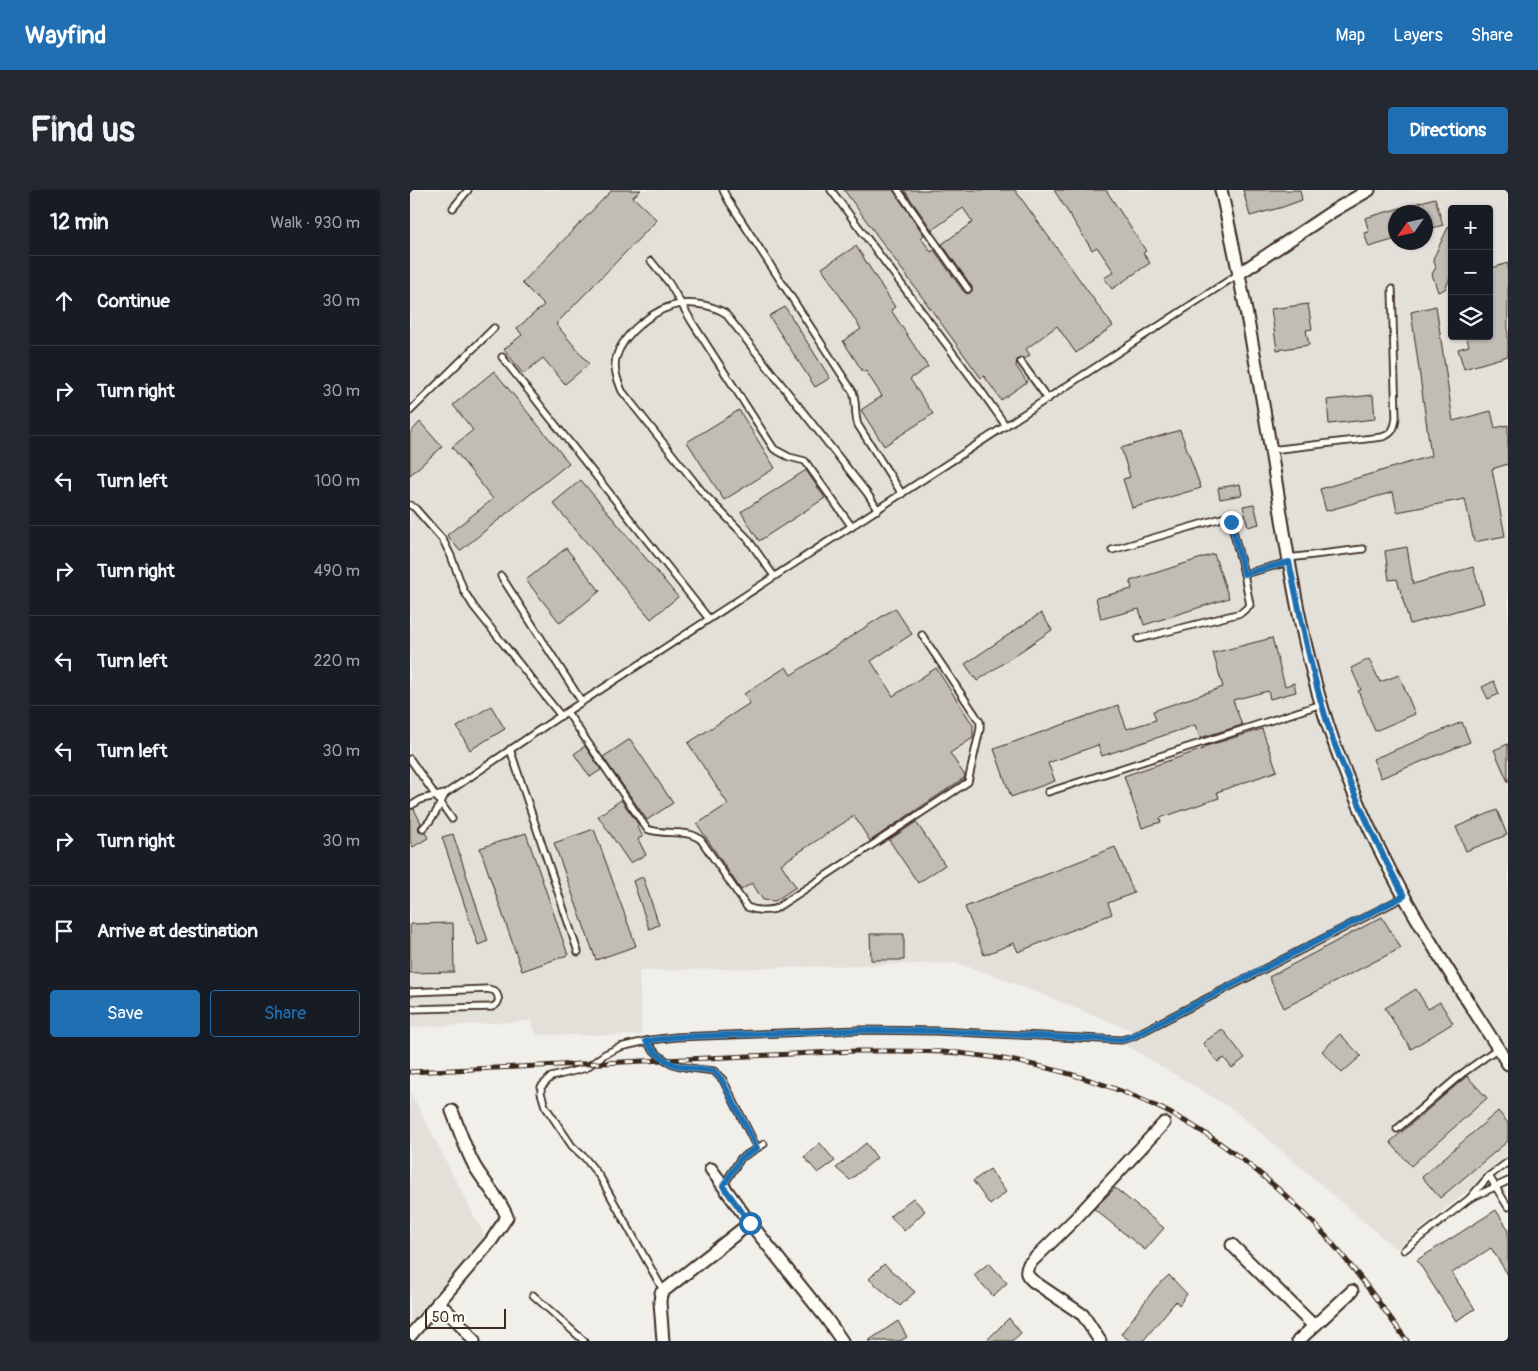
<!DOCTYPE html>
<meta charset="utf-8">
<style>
body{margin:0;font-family:Pangolin,sans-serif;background:#242831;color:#f1f3f6}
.controls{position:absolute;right:15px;top:15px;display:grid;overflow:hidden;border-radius:5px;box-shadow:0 1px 4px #0004}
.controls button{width:45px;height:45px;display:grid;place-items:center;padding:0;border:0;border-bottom:1px solid #363941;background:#171b24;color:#f1f3f6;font:25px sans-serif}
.compass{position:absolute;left:978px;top:15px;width:45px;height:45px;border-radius:50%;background:#171b24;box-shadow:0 1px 4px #0004;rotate:236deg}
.scale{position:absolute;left:15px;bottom:12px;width:81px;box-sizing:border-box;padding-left:5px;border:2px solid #3b2a1e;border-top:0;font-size:14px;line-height:18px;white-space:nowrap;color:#3b2a1e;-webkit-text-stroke:4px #fdfcf7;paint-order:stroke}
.stop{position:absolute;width:15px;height:15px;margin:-11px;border:4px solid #1f6fb2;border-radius:50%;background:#fff}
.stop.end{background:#1f6fb2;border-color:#fff;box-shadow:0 1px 5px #0008}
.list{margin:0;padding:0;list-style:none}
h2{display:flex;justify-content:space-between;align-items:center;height:65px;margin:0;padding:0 20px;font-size:21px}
h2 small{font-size:16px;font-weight:400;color:#9ea1a6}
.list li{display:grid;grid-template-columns:32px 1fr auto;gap:15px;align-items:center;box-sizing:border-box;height:90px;padding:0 20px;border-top:1px solid #363941}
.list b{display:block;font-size:19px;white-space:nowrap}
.list em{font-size:16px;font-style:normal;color:#9ea1a6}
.actions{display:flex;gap:10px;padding:15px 20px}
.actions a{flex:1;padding:11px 0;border:1px solid #1f6fb2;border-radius:5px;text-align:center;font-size:18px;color:#1f6fb2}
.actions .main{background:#1f6fb2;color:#fff}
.icon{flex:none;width:28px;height:28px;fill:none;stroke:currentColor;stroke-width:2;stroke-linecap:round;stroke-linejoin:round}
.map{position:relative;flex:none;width:1098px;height:1151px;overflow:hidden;border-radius:5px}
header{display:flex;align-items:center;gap:30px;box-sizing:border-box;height:70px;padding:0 25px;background:#1f6fb2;color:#fff}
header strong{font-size:24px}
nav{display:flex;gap:28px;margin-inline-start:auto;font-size:18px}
.intro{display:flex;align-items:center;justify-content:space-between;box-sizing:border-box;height:120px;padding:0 30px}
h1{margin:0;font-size:35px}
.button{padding:12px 22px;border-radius:5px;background:#1f6fb2;color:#fff;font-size:18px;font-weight:700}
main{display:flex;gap:30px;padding:0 30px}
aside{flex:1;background:#171b24;border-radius:5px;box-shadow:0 1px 4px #0004}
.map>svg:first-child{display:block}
</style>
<header>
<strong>Wayfind</strong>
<nav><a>Map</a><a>Layers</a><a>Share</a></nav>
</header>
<div class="intro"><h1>Find us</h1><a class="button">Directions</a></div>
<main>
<aside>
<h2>12 min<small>Walk · 930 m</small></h2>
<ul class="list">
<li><svg class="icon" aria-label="ahead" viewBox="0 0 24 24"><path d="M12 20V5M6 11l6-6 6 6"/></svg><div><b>Continue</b></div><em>30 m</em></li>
<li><svg class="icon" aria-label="right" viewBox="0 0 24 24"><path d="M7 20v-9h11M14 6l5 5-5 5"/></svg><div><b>Turn right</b></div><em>30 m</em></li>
<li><svg class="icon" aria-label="left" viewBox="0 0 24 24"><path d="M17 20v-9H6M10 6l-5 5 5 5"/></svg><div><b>Turn left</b></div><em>100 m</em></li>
<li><svg class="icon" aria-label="right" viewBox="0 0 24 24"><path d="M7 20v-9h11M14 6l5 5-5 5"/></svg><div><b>Turn right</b></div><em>490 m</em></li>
<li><svg class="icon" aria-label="left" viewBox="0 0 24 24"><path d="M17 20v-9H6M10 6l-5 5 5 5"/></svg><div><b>Turn left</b></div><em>220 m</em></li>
<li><svg class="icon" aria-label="left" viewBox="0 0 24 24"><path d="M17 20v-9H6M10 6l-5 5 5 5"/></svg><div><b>Turn left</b></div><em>30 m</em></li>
<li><svg class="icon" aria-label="right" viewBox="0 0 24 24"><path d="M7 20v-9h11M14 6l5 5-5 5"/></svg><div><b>Turn right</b></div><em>30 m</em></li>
<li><svg class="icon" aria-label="arrive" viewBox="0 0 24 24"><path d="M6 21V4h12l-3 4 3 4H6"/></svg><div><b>Arrive at destination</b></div></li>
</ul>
<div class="actions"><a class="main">Save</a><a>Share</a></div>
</aside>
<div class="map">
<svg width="1098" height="1151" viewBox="0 0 1098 1151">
<rect width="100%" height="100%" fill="#f1efea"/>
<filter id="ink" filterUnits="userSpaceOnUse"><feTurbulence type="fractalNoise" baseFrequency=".02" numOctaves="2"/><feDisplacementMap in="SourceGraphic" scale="10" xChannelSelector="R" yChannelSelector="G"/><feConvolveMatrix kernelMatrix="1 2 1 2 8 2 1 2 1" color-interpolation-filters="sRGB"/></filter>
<g filter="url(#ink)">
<g fill="#e3e0da" fill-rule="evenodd">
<path d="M0,0h1098v968l-112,91 -162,-139 -110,-66 7,-14 -146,-58 -29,-9 -317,8 3,64h-106l-5,-14 -121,7zM1042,19h37v127h-37zM986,22h30v30h-30z"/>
<polygon points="0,901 75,1047 0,1139"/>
</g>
<g fill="#c1bcb4" stroke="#3b2a1e">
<polygon points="202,0 231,0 223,7 247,30 146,134 179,174 155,194 133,168 113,184 94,159 112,145 107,138 134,115 112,93"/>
<polygon points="434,0 483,0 514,45 511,48 521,62 524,60 554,102 558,104 562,101 562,97 532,54 563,32 553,18 522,40 494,0 605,0 703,136 666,163 647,136 616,159 620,165 615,169 611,167 607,170 606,176 617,192 591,210 574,186 571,188"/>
<polygon points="644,0 696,0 736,61 733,63 740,73 702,99 694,88 704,82 687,57 682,60"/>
<polygon points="833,0 890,0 892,10 873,17 840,26"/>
<polygon points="1025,8 1033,35 1016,40 1016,22 986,22 986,49 959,57 954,43 959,42 955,28"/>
<polygon points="1042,29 1042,84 1035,99 1028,102 1022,84 1026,77 1023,69"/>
<polygon points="446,56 485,117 481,120 518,177 500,189 523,224 474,256 451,220 472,206 456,181 453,182 433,151 451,139 412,78"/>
<polygon points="1098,73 1098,166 1054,179 1048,159 1059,156 1056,146 1079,146 1079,79"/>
<polygon points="898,114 902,139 896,140 899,155 867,160 861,119"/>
<polygon points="1026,116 1043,231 1081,221 1085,238 1098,235 1098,274 1082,279 1095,346 1064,352 1055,309 987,322 983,302 916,321 910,299 1021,266 1001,122"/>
<polygon points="375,117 420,188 405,197 359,126"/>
<polygon points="84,181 159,273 50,361 37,345 83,309 42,257 63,240 43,215"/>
<polygon points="963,205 965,229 919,234 917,210"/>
<polygon points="329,220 365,278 314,310 277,252"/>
<polygon points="10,232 32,257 0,285 0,243"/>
<polygon points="770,240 791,298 722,318 713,289 720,287 711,258"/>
<polygon points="396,280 415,308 349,351 331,322"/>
<polygon points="171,290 268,407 241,429 143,313"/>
<polygon points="830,294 832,305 810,309 808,298"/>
<polygon points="844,314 849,334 838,337 833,316"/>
<polygon points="997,357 1003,394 1063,377 1074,413 1000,434 987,389 979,390 975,361"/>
<polygon points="156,358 190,401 150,433 116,390"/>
<polygon points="804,364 819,408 734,435 729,419 691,429 686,408 722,399 720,391"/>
<polygon points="485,418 502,444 461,471 483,506 526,478 563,535 563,548 540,563 555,586 554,588 460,651 444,626 371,674 386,697 365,711 353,710 342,693 331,700 287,634 318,614 278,553 340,513 334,504 376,477 381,485"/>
<polygon points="631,423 642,440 567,491 555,474"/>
<polygon points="862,448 875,496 884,493 886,502 860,509 858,501 823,510 832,535 790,548 785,535 692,566 688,555 638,573 645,591 601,607 584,559 708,515 717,539 746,530 743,521 813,497 803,463"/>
<polygon points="959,469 970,492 989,485 1005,524 965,541 948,501 951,500 941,478"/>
<polygon points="1084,491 1089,504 1078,509 1072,497"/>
<polygon points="81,516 95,539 60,560 47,537"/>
<polygon points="1052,532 1060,552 971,588 963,569"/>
<polygon points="852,539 867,581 807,602 809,608 750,628 751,632 732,638 714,586 793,559 793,557"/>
<polygon points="220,549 263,613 237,630 193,567"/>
<polygon points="1098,554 1098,592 1084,560"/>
<polygon points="175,556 191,580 180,587 164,564"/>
<polygon points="211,610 229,635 227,637 233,646 228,649 236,665 220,673 188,626"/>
<polygon points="0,619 4,619 11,633 8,637 9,641 15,642 18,648 3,657 0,651"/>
<polygon points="1087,620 1097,645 1056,661 1046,637"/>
<polygon points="506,632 535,675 508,693 479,650"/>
<polygon points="184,639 226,756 186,770 144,653"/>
<polygon points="116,643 158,765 112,781 70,658"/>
<polygon points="43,644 78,751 68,755 32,647"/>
<polygon points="705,657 724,703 698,713 702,724 608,762 604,753 574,765 555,717"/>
<polygon points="233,687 249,735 239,739 223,691"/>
<polygon points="972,727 991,758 874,818 859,787"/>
<polygon points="43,733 44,782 0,783 0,734"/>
<polygon points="460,744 494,744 494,770 461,770"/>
<polygon points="1006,799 1018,819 1030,812 1043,833 1001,859 975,818"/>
<polygon points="812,839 835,868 822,878 814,868 808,872 793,853"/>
<polygon points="930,844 951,866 932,883 912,861"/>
<polygon points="1057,886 1077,908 1001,976 980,952"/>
<polygon points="1088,921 1098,933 1098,951 1030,1008 1012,987"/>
<polygon points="410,953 425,971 408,983 394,967"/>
<polygon points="456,953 467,968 440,990 426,978"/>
<polygon points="580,979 596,1002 580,1015 563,991"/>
<polygon points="705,998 754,1038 735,1060 684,1019"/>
<polygon points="503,1008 515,1021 494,1041 480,1026"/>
<polygon points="1086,1020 1098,1039 1098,1085 1081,1058 1042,1083 1065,1119 1046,1131 1007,1070"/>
<polygon points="579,1073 597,1093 583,1106 564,1085"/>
<polygon points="474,1074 505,1102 490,1116 459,1089"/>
<polygon points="759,1085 777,1104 769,1115 766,1111 733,1151 720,1151 711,1144 745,1098"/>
<polygon points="599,1128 611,1143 602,1151 576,1151"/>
<polygon points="488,1131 497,1147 490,1151 458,1151"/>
</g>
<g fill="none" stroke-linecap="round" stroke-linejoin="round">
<defs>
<g id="lane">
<path d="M313,0l5,10 125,192c4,11 1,22 5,33l44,69"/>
<polyline points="421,0 572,202 596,236"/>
<polyline points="488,0 558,99"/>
<polyline points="43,18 58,0"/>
<polyline points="241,71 259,93 282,132 364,259 379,267 395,271 442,337"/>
<polyline points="92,167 299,429"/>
<polyline points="611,172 638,209"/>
<polyline points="0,221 84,138"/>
<path d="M861,260l111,-13c11,-3 13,-10 14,-20l-4,-128"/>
<polyline points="0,315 5,318 33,350 41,366 54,401 64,417 151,526"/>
<polyline points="702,360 815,327 821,332 834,384"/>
<polyline points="878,368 953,359"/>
<polyline points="91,386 172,512"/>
<path d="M364,386l-27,-38 -43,-44 -82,-103c-4,-10 -9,-22 -6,-33 7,-25 40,-51 65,-54 15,-2 32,2 44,9l142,180 11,17"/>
<polyline points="728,449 831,423 840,415 834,384 879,372"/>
<path d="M157,522l80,117c17,7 40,-1 54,11l46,67c9,4 18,4 28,2l193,-127 12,-53v-7l-58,-87"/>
<polyline points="100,559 168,762"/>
<polyline points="0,569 42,629"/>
<polyline points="638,602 912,514"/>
<polyline points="2,615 12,609 35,604 138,534 830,83"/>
<path d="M13,638c11,-10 16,-21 22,-34"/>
<path d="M0,802l78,-3 7,2c5,7 5,13 -3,16l-82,2"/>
<path d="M236,851c20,28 38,26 68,30l9,9 34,68"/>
<polyline points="987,939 1053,883 1088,858"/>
<polyline points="1079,986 1098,1017"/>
<polyline points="313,996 331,968 354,954"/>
<polyline points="1061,1008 1098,991"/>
<polyline points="994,1060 1059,1009 1079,986 1098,972"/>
<polyline points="253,1100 190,987 175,968 162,956 135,916 131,903 131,897 141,887 176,878 195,864 210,857 241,850 266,847 449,840 526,841 711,850 722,847 994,707"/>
<polyline points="123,1105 174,1151"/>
</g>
<g id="street">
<path d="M811,0c20,88 36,177 51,267 15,94 29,193 61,283 24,67 56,133 93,194 26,44 55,87 82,130"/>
<polyline points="830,83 923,21 959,0"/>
<polyline points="301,979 340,1033 416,1128 432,1151"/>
<polyline points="822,1055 904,1136"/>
<polyline points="28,1112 53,1137 64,1151"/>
<path d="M0,1146l81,-95 16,-24c-7,-19 -23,-34 -33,-52 -9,-17 -15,-36 -22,-54"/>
<polyline points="253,1151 250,1112 251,1103 340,1033"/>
<path d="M690,1151l-17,-26 -50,-34c-7,-6 -8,-9 -4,-17l46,-45 89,-96"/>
<polyline points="888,1151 942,1101"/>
</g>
</defs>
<use href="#lane" stroke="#3b2a1e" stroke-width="9"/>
<use href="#street" stroke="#3b2a1e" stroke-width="15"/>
<use href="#lane" stroke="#fdfcf7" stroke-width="5.5"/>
<use href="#street" stroke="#fdfcf7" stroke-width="11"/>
<defs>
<path id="rail" d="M0,882l446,-21c34,0 69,-1 102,2 70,7 141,25 204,56 49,24 98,62 138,100 40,39 74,86 107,132"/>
</defs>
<use href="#rail" stroke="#3b2a1e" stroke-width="5"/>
<use href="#rail" stroke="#fdfcf7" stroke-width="3" stroke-dasharray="9" stroke-linecap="butt"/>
</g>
</g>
<g fill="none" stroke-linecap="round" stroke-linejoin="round" filter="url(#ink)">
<path stroke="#1f6fb2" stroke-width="6" d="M340,1033l-27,-37 18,-28 16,-10 -35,-68 -8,-9c-30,-4 -48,-2 -68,-30l30,-4 183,-7 77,1 185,9 11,-3 272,-141c-27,-50 -51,-103 -71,-156 -20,-57 -31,-118 -44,-178l-45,12 -13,-52"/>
</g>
</svg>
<div class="controls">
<button>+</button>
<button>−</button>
<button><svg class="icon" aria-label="layers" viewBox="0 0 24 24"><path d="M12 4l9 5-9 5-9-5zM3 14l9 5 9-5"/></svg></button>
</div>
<svg class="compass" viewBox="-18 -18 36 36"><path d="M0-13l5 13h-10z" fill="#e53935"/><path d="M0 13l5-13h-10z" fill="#9ea1a6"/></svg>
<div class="scale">50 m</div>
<div class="stop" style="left:340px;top:1033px"></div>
<div class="stop end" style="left:821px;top:332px"></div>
</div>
</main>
